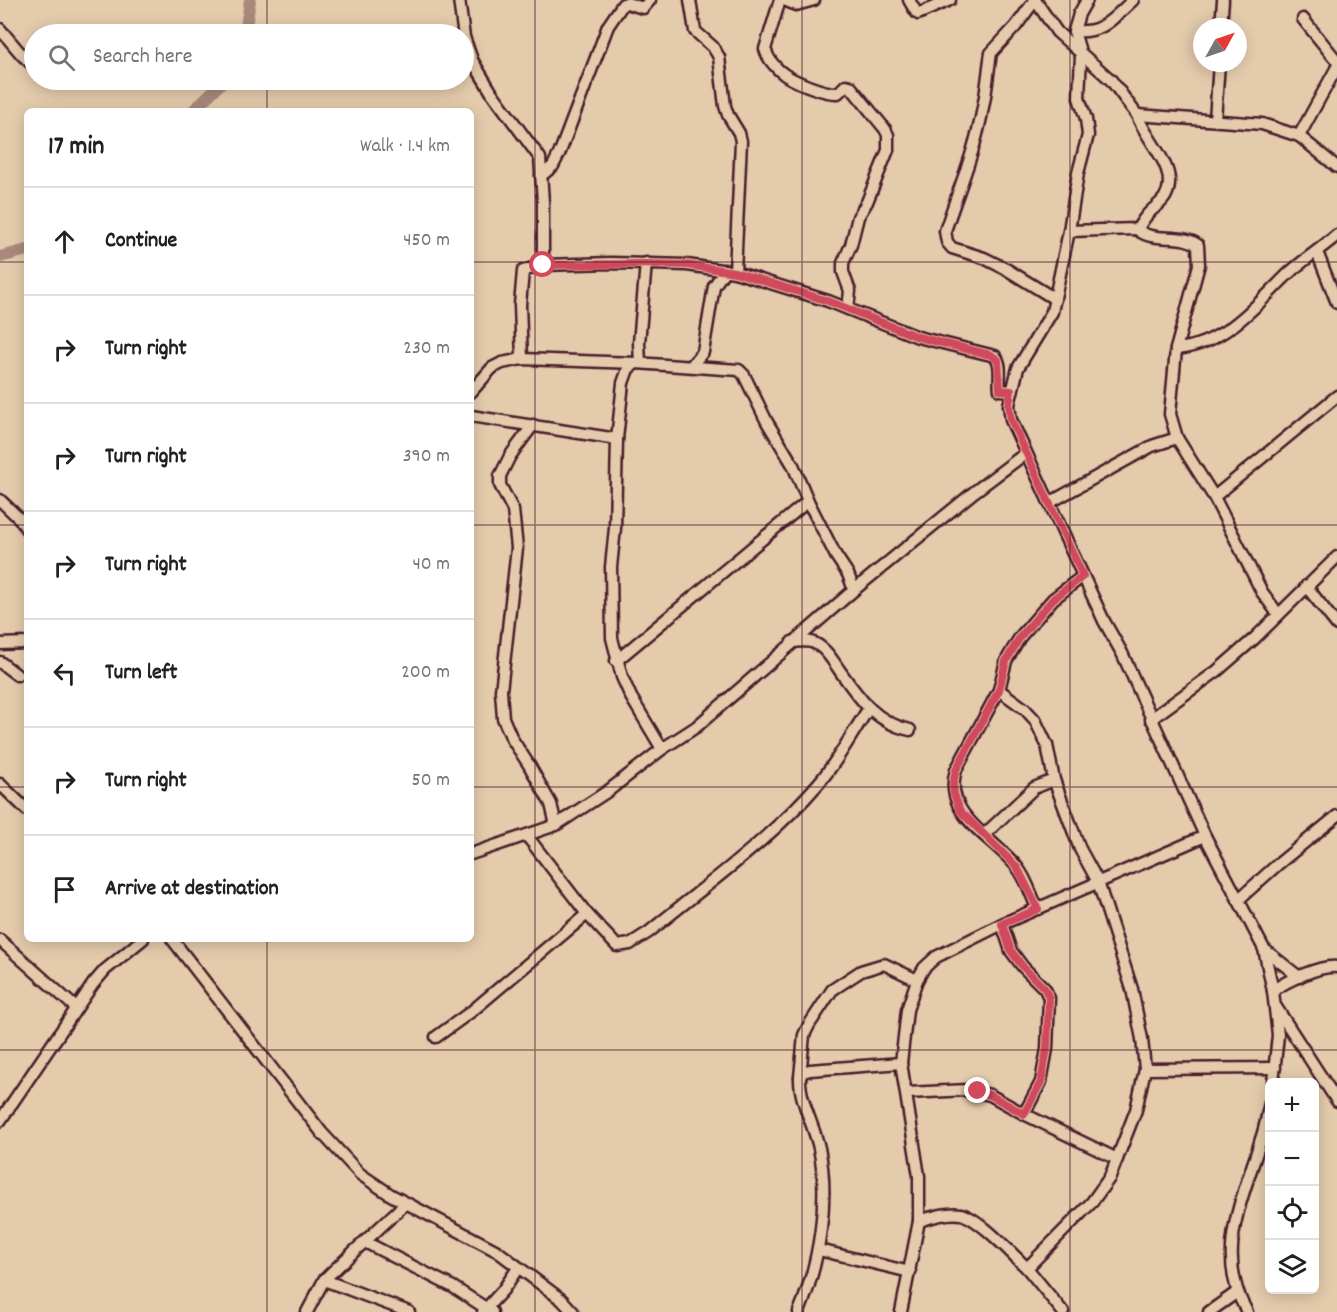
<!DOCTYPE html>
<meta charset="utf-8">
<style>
body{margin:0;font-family:Dekko,sans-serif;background:#f6f6f6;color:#202124}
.controls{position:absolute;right:18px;bottom:18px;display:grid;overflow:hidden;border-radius:9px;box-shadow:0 3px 15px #0003}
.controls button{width:54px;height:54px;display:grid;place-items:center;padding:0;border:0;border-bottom:2px solid #e0e0e0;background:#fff;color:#202124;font:30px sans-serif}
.compass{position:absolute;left:1193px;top:18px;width:54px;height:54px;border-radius:50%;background:#fff;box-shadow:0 3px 15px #0003;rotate:50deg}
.stop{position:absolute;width:18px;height:18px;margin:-14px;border:4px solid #d1495b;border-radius:50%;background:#fff}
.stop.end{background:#d1495b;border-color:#fff;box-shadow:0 2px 6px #0008}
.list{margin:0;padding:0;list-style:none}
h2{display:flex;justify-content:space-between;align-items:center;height:78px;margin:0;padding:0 24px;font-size:26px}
h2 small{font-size:20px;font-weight:400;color:#757577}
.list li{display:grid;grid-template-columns:39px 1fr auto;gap:18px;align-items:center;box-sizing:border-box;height:108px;padding:0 24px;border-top:2px solid #e0e0e0}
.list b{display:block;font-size:22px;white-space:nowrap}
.list em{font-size:20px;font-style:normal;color:#757577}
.icon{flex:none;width:33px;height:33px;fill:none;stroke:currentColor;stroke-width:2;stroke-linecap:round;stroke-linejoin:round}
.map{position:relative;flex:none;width:1337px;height:1312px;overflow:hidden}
.search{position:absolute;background:#fff;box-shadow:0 3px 15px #0003;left:24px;top:24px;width:450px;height:66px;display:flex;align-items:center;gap:15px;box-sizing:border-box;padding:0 21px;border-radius:33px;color:#757577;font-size:22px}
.panel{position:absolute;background:#fff;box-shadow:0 3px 15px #0003;left:24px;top:108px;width:450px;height:834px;border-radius:9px}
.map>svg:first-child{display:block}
</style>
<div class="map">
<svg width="1337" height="1312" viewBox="0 0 1337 1312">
<rect width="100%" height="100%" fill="#e4cbac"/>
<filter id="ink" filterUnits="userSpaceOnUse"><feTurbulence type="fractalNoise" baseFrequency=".0167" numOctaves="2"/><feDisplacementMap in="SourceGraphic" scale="12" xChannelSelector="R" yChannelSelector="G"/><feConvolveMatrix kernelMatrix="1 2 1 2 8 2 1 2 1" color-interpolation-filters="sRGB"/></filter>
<g filter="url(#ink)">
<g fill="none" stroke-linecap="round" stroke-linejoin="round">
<g stroke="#aa897b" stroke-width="12">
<polyline points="245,34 250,0"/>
<polyline points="193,111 224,80"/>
<polyline points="0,257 27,250"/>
</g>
<defs>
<g id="minor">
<polyline points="459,0 464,37 472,60 492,93 540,158 543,202 543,265"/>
<polyline points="690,0 695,31 713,47 719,57 725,106 728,115 739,133 741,141 735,272"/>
<path d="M780,0l-15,49c3,10 11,20 20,26 11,7 40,19 53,18l8,-8 4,1 35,43 3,6v15l-21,52 -9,15 -7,28 -8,18v9l7,19 -2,18"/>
<polyline points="784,0 796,5 814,0"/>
<polyline points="909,0 916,12"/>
<path d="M1035,0l-19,26 -25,27c-3,18 -4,36 -8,54 -7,42 -25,84 -38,124l2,11 5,6 32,10 22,11 49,30"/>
<polyline points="1035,0 1057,32 1111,80 1137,115 1262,124 1299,136 1337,167"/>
<polyline points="1087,0 1079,14 1074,31 1081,55 1079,98 1086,119 1088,135 1078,173 1069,231 1052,312 1018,368 1009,405 1011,420 1104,621 1122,653 1205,836 1264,949 1273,991 1278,1035 1273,1082"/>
<polyline points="918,14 950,0"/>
<polyline points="1303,19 1337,61"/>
<polyline points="1221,27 1223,0"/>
<polyline points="0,29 22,55 34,66"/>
<path d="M1074,31c29,3 39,-13 59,-31"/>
<polyline points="1215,120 1219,63"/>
<polyline points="1299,136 1337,67"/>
<polyline points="541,176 553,166 560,152 608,26 623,4 627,3 643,8 650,0"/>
<path d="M1137,229c16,15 43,3 61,16l1,20 -23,84 -6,65 7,24 37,59 48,95 16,22"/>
<path d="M1069,231l68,-2c4,-5 7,-11 11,-15 5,-6 13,-10 17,-17 16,-27 -19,-56 -28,-82"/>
<polyline points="1317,252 1337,303"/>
<path d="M1176,349c47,-4 79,-42 110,-73 15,-15 35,-27 51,-41"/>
<path d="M522,359l-2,-54 3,-34 20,-6 68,-2 76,2 48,7 93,29 90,36 77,19c8,8 3,24 5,34l11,1"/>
<polyline points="636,363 628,369 623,383 617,439 615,528 611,567 612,638 622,677 631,697 662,749"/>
<polyline points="640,363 639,343 646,263"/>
<polyline points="691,366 703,352 714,286 725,270"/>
<polyline points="471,392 492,368 502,363 522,359 636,363 739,370 744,375 767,422 793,465 808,501 836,556 848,574 854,590"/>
<polyline points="471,416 617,439"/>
<polyline points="533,425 510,456 500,476 500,485 513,510 517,548 501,691 503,718 512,739 529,765 551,804 556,825"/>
<polyline points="1214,497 1337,396"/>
<polyline points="0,500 20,519 27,530"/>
<polyline points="1049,503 1152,446 1177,438"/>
<polyline points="1306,586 1337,625"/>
<path d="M792,642c6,0 13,-2 19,0 13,3 22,19 29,29 19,27 36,52 70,59"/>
<polyline points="0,644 27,643"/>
<polyline points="616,661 808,501"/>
<polyline points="0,662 17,675"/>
<polyline points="999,690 1025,709 1035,720 1047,745 1054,780 1080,849 1098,882 1132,989 1142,1039 1145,1069 1136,1110 1110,1177 1092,1202 1027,1268 1063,1312"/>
<polyline points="1151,719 1217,671 1255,638 1337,557"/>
<polyline points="0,784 27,810"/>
<polyline points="985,834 1034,788 1054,780"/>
<polyline points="471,854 556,825 608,791 662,749 696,727 854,590 974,492 1026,453"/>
<polyline points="1238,900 1277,865 1337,816"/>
<path d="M1038,909c-7,-13 -11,-30 -21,-42 -24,-30 -75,-52 -61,-97l43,-80 7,-29 14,-24 33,-38 30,-23"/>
<path d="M587,914l30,32 13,-2 19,-12c58,-48 120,-91 169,-148 20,-23 34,-51 51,-76"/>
<polyline points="1002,924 1011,951 1023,967 1045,989 1049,998 1047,1049 1041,1082 1024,1114"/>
<polyline points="172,939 322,1133 360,1174 391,1195 497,1251 562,1300 573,1312"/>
<polyline points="0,940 76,1008"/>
<polyline points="1264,949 1299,977"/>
<path d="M1273,991c12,-10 48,-26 64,-24"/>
<polyline points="1276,1007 1337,1101"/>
<polyline points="436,1037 472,1011 587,914 527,836"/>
<polyline points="1145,1069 1275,1068"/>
<polyline points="800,1077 804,1035 809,1025 832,990 861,971 884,964 917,980"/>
<polyline points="907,1093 968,1090 990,1095 1024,1114 1117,1159"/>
<polyline points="0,1121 93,984 105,970 143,939"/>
<path d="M919,1221c13,-4 29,-9 42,-7 18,4 51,40 66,54"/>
<polyline points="365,1242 453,1287 492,1312"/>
<polyline points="819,1250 910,1272"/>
<polyline points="324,1280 409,1312"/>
<polyline points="307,1312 324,1280 331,1273 406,1203"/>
<polyline points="483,1312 503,1290 518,1268"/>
<path d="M799,1312c20,-48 31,-112 20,-164 -5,-23 -20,-48 -19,-71l3,-5 7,-2 91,-7"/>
<polyline points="901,1312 919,1221 919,1176 901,1063 907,1010 917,980 924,968 936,957 1002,924 1205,836"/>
<polyline points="1209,1312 1236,1293"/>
<path d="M1247,1312c-34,-59 -3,-115 14,-173 4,-11 6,-24 9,-36"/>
</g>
</defs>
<use href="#minor" stroke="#4a1f2b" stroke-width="15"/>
<use href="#minor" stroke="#e4cbac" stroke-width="10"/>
</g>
</g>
<g fill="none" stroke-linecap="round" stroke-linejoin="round" filter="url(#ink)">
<polyline stroke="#d1495b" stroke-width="8" points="543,265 646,264 687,265 735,272 828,301 918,337 991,355 998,360 1000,390 1011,391 1009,405 1011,420 1083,576 1053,599 1020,637 1006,661 999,690 956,770 953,784 954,794 960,811 1017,867 1038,909 1002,924 1011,951 1023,967 1045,989 1049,998 1047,1049 1041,1082 1024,1114 990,1095 978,1091"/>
</g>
<path fill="none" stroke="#4a1f2b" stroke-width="1.5" stroke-opacity="0.55" d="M267,0v34M535,0v1312M802,0v1312M1070,0v1312M267,80v31M0,262h27M471,262h866M0,525h27M471,525h866M0,787h27M471,787h866M267,939v373M0,1050h1337"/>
</svg>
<div class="controls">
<button>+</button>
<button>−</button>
<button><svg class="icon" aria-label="locate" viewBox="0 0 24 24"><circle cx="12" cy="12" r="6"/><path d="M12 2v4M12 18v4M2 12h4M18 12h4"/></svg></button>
<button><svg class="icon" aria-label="layers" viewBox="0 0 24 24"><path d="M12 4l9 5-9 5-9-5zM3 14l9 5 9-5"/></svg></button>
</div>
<svg class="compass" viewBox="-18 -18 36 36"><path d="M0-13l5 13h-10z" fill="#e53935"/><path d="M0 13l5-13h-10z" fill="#757577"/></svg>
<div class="stop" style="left:543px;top:265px"></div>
<div class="stop end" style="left:978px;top:1091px"></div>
<div class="search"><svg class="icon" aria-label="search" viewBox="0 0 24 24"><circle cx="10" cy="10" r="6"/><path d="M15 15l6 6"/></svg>Search here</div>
<section class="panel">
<h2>17 min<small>Walk · 1.4 km</small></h2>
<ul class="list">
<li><svg class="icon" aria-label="ahead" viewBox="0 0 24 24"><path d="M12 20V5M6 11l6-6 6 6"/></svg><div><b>Continue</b></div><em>450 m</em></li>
<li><svg class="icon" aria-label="right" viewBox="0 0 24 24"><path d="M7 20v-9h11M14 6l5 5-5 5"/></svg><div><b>Turn right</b></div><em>230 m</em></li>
<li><svg class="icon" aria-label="right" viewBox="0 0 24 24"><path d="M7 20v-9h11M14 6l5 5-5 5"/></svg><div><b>Turn right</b></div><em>390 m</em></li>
<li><svg class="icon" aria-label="right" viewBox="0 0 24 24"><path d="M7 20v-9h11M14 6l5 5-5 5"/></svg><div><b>Turn right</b></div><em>40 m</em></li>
<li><svg class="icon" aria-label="left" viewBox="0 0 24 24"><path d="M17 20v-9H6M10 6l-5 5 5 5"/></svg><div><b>Turn left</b></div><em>200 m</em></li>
<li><svg class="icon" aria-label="right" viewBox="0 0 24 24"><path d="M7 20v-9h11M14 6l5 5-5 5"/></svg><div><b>Turn right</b></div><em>50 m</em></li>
<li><svg class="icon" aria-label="arrive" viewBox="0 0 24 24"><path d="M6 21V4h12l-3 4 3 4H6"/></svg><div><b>Arrive at destination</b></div></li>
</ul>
</section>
</div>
